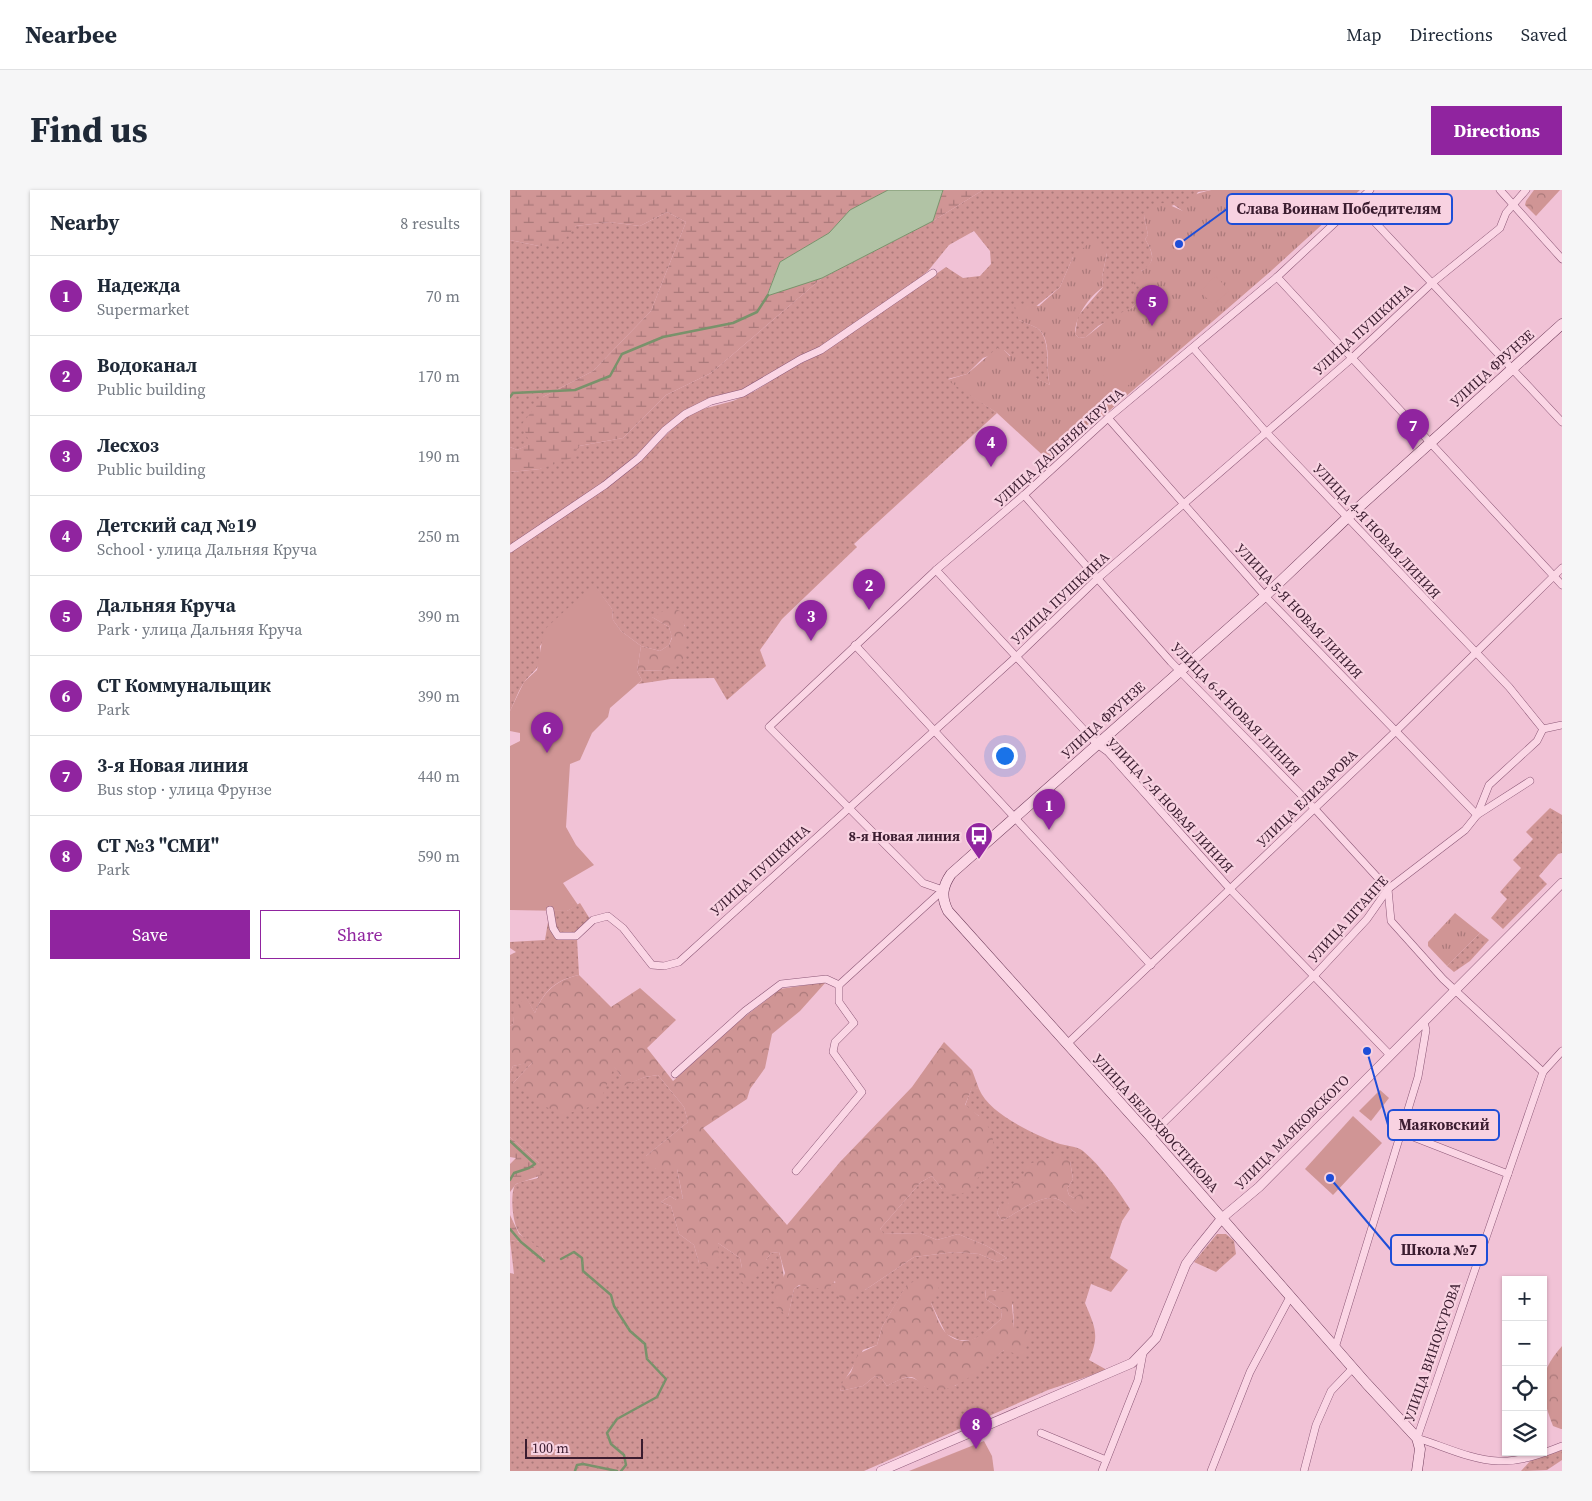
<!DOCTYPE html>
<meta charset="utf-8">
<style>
body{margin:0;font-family:"Source Serif 4",serif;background:#f6f6f7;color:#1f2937}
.controls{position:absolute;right:15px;bottom:15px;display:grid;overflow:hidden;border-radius:0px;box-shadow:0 1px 4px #0004}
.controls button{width:45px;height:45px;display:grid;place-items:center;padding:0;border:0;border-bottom:1px solid #e0e1e3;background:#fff;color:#1f2937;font:25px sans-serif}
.scale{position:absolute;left:15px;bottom:12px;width:118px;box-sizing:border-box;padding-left:5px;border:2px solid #3b1d30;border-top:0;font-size:14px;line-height:18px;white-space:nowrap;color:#3b1d30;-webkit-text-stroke:4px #f8d2e1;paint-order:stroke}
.you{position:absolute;left:494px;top:565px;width:18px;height:18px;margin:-12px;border:4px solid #fff;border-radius:50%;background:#1a73e8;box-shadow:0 0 0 8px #1a73e833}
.badge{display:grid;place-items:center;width:32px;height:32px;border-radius:50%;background:#90249f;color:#fff;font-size:16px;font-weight:700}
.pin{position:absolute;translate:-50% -41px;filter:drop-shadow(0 1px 2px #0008)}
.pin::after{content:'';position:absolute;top:26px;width:18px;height:15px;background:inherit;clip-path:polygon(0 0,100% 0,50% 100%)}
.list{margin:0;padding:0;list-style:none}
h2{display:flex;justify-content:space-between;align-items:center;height:65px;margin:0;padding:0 20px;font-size:21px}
h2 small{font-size:16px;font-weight:400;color:#747a83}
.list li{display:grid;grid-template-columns:32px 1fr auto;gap:15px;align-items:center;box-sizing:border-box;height:80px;padding:0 20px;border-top:1px solid #e0e1e3}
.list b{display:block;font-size:19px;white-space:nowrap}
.list p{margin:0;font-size:16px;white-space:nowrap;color:#747a83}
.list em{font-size:16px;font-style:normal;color:#747a83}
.actions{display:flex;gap:10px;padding:15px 20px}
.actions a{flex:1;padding:11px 0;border:1px solid #90249f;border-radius:0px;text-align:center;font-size:18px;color:#90249f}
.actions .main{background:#90249f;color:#fff}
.icon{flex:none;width:28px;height:28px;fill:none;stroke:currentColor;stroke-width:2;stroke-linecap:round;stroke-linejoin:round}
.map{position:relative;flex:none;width:1052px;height:1281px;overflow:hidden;border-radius:0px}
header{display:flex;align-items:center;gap:30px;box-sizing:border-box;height:70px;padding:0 25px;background:#fff;border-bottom:1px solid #e0e1e3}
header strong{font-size:24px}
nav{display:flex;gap:28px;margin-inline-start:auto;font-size:18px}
.intro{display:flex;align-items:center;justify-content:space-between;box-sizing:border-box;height:120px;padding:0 30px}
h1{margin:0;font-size:35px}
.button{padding:12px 22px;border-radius:0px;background:#90249f;color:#fff;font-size:18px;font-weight:700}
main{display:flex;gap:30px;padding:0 30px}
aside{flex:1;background:#fff;border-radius:0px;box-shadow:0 1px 4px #0004}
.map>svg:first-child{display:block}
</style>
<header>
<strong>Nearbee</strong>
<nav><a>Map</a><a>Directions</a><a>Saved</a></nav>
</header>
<div class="intro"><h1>Find us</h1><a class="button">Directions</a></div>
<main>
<aside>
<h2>Nearby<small>8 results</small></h2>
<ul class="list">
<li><span class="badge">1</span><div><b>Надежда</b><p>Supermarket</p></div><em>70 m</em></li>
<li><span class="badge">2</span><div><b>Водоканал</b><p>Public building</p></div><em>170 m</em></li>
<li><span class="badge">3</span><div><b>Лесхоз</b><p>Public building</p></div><em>190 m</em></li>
<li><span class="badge">4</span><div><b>Детский сад №19</b><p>School · улица Дальняя Круча</p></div><em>250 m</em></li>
<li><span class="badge">5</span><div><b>Дальняя Круча</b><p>Park · улица Дальняя Круча</p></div><em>390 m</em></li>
<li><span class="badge">6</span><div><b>СТ Коммунальщик</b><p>Park</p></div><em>390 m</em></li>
<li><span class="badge">7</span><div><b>3-я Новая линия</b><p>Bus stop · улица Фрунзе</p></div><em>440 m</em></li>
<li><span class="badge">8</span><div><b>СТ №3 &quot;СМИ&quot;</b><p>Park</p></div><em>590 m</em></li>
</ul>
<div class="actions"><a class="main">Save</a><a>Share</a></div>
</aside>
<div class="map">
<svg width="1052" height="1281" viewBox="0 0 1052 1281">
<defs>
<pattern id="grass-dots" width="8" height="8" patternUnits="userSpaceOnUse" patternTransform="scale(1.25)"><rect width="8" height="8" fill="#d09595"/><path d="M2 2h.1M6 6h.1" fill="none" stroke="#aa797a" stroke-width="1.8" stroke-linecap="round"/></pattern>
<pattern id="forest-crowns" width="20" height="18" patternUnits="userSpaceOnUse" patternTransform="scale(1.25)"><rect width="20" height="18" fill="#d09595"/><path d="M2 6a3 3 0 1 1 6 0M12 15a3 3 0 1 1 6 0" fill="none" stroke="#aa797a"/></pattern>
<pattern id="wetland-marsh" width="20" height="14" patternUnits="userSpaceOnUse" patternTransform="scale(1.25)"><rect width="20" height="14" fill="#d09595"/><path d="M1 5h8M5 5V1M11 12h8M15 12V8" fill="none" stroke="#aa797a"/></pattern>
<pattern id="park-tufts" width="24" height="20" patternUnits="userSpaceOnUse" patternTransform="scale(1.25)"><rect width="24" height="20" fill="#d09595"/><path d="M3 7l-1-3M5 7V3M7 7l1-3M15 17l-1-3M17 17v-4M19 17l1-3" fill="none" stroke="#aa797a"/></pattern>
</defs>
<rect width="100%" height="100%" fill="#f1c2d6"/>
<g fill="url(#grass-dots)" fill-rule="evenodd">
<path d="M473,0h228l-13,2 -14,20 -10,-7 -30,11 4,19 -3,4c8,13 12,25 -4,32v17l3,7 -12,13 -34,18 -12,11 -7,1 -4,-4 3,-18 25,-29 -1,-10 5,-24 -34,4 -13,30 -41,33c6,3 13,5 18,8 15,10 8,42 13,57l-15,-7 -31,-28 -21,8 -16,16 -19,5 49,34 -143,131 3,3 -75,72 -22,31 6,16 -39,34 -13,-22 -43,1 -33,5 4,-4 -5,-9 29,-1 19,-45 -33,-8 17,10 3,10 -3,8 -9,6 -19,-5 -20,-15 -8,-11 -1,-11 -18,-24 -23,22 -31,39c2,22 -3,21 -15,35 -6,8 -10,20 -15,30v-158l125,-87 48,-48 16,-8 34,-9 22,-10 33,-21 36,-18 122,-85 17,11 17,-2 11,-12 -1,-13 -16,-20 -25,14 -21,26 -18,15 -92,62 -72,41 -30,7 -28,13 -79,70 -99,67v-74l30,-3 39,-23 44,-8 43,-43 45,-22 111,-95 111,-57z"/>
<polygon points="157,22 176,32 141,121 83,181 33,207 21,254 7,260 0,257 0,50 29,56 66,36 99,32 130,36"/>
<polygon points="1040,618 1052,625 1052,663 1048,664 1029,686 1037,694 993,739 981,728 997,709 990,702 1011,678 1003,670 1023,649 1016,642"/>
<path d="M70,713l13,21 -16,15 2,36c-24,5 -36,17 -44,38l-9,-15 -11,11 -2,15 -3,2v-71l6,-3 -6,-4v-6l35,-2 5,-30 17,1z"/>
<polygon points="970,743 979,750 960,771 944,782 937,776"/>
<path d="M24,871l-21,22 101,-17 7,10v10l24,-9 13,-2 26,32 4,15 -42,34 10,13h21l6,31h-7l-6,-4 -9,6 10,4 8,28 15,11 5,18 19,-20 22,15 2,10 24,-8 5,-7 8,-1c6,21 6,42 9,64l6,-27c19,-14 51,-5 71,1l49,-33 41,-5 24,2 19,8 9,-4 -20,-12 -29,-12 -21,6 -17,-7 -37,1 -3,-5 41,-47 11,-6 10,13 37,-73 -14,-10 7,-19 7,2c10,25 55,45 78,54 8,3 20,3 26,8 18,15 34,38 47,58l-8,12 -12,37 18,12 -17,22 -20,-8 -6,19c10,24 15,32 4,57l18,10 -59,20 -184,81h-354v-198l4,1 -4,-34 11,2 23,18c-8,-20 -10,-13 -23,-25 -9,-8 -11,-41 -6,-50 5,-4 16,-5 23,-7l1,-15 -29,-26v-64l3,-7zM560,971l3,18 -6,10 2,6 5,3 2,15c-6,-4 -15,-15 -23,-15 -17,-1 -36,15 -51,23l-5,-8 3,-8 8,-1 15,-22zM397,1095l24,18 15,31 13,6h13l11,-5 18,-16 1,-9 -16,-11 -1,-9h10l18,15 1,23 -10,22 -49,36 -30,1c-13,-15 -22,-10 -38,-1l-5,-7 -7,-3 -12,10 -23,5c3,-11 17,-29 23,-41l14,-5 5,-18z"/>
<polygon points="707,1044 716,1044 724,1051 726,1064 706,1082 684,1072"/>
<polygon points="1052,1260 1052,1270 1037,1280 1011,1281 1022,1269"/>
</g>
<g fill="url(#forest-crowns)">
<polygon points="1024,0 1050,0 1026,26 1015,15 1016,11"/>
<path d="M161,417l9,4c7,18 9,33 2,51l-16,8 -29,1 4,-25 19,5 9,-6 3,-7 -3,-11 -17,-10z"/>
<path d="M69,785l32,32 29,-19 36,32 -29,28 26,33 65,-59 42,-33 46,-7 -26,29 -28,23 -7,34 -15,21 -3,10 -44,29 84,97 53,-63 72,-75 32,-45 28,28 7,19 -7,-1 -7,17c44,31 29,47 5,86l-17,5 -11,-7 -10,-13 -11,6 -41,47 4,5 36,-1 17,7 21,-6 29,12 20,12 -9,4 -19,-8 -24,-2 -41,5 -49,33 -22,12 -6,-9 -2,-12 -8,9 -28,-5 -5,4 -6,28 -14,-12 1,-22 7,-2 3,-8 -6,-21 -8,1 -5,7c1,14 -12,18 -23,24l-4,-11 3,-5 -2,-10 -22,-15 1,16 -8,12 -12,-8 -5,-18 -15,-11 -8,-28 -10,-4 9,-6 6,4 7,-1 -6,-30h-21l-12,-7 2,-6 42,-34 -4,-15 -26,-32 -13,2 -24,10v-11l-7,-9 -15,37 -36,11 -23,-11 -27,-21 20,-21 -20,4 -3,7v-47l3,-2 1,-15 12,-12 9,16c8,-21 21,-33 44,-38z"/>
<path d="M549,965l11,6 3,18 -6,10 2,6 5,3 7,-5 5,5 1,6 -11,9c-6,-4 -15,-15 -23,-15 -17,-1 -36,15 -51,23l-5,-8 3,-9h8l5,-21 10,-2 2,-16z"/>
<path d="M415,1088l16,5 -10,20c4,9 9,25 16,31 20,17 40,-2 54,-15l1,-9 -16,-11 -1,-10 26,4 3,35 13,2 3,7 -7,19 -19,-6c-16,13 -48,43 -69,40 -26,-3 -10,-25 -48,-4l-5,-7 -7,-3 -12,10 -23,5 3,-10 8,-9 7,-18 19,-9 5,-18 25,-43z"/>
<path d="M1052,1156v83h-1l-8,-3c-13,-35 -17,-50 9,-80z"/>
</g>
<g fill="url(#wetland-marsh)">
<polygon points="0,0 378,0 340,20 319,43 270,72 257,105 312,88 201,183 156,205 113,248 69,256 62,268 30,279 0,282 0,257 7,260 20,254 12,234 33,207 83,181 141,121 176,32 157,22 130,36 99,32 66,36 50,55 29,56 0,50"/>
<polygon points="433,0 473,0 423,31"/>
<polygon points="0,947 29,973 32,985 6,994 0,1002 0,974 6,968 0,967"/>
<polygon points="0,1025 9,1044 28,1056 34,1071 11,1052 0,1050"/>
</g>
<g fill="url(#park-tufts)">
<path d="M701,0h149l-89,81 -221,191 -53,-49 -50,-33 20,-6 30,-26 7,2 6,6 9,-5 15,16 2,11 14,7c-5,-15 3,-47 -13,-57 -5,-3 -13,-5 -18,-8l-6,-16 26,2 21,-19 13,-30 23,-20 11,16 -5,24 1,10c-14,10 -28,29 -28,47l4,4 7,-1 25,-20 21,-9 12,-13 -3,-7 -7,-4 -1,-7c18,-13 26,-15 12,-38l3,-4 -4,-19 9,-12 12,-1 18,8c3,-17 14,-17 28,-21z"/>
<polygon points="945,723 970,743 937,776 918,756 918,752"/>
</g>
<g fill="#d09595">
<polygon points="706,86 719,101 703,115 690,101"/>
<polygon points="621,160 637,178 610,203 593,185"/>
<polygon points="84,394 102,419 103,430 111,441 131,456 127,481 132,490 100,518 98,527 82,543 70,570 60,574 56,637 66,655 84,675 53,693 68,715 57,721 0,720 0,556 10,551 10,543 0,541 0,521 14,492 27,480 34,440"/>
<polygon points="870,900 879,908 861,931 849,921"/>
<polygon points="843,926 872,953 823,1005 795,979"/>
<polygon points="474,1251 482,1266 484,1281 399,1281"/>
</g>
<polygon fill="#b1c3a5" stroke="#79926b" points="378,0 433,0 423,31 312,88 257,106 270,72 319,43 340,20"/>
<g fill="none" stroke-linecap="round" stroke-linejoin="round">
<g stroke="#79926b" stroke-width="2.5">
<polyline points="0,207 3,203 65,200 100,186 112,164 153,147 223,133 247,122 258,105"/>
<polyline points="0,951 25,974 19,978 4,983 0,990"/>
<polyline points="0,1039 11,1052 34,1071"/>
<polyline points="51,1069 64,1062 72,1068 73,1081 101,1105 104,1116 120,1141 135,1154 137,1169 156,1189 147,1207 107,1229 97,1243 101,1254 114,1265 116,1275 111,1281"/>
<polyline points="65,1281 67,1275 73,1274 107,1281"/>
</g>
<defs>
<g id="minor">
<polyline points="990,0 1052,69"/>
<polyline points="846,12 1052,232"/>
<polyline points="767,87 1052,395"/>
<polyline points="684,159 756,242 999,497 1033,539"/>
<polyline points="598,228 755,406 967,625 1020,591"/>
<polyline points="514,305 661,472 804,618 878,699 881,731 933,789 1033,882"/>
<polyline points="0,359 95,295 129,268 155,240 175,224 201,211 233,203 291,169 311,160 423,83"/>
<polyline points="426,380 587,554 598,562 721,700 879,864"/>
<polyline points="345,455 641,775"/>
<polyline points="433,700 413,693 259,537 426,380 514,305 598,228 767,87 860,0"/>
<polyline points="40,720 43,738 48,746 66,746 83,730 98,726 113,738 142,775 154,776 169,772 507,466 587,389 841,169 922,93 990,38 996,23 1016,0"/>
<polyline points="557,854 885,542 1052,378"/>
<path d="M1052,861l-19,21 -126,366c26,8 54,22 81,23 22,1 44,-7 64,-15"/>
<polyline points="165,884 235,821 271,794 316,789 329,795"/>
<polyline points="893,943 998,984"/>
<polyline points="640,946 804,786 857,729 878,699 955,640 967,625 979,595 1027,551 1033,539 1052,535"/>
<polyline points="286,981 352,902 323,862 325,852 344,833 329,812 329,795 433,700"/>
<polyline points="825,1158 908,887 916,840 914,832"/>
<polyline points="531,1243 596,1270"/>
<polyline points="592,1281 628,1190 633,1163"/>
<polyline points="701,1281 740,1182 780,1107"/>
<polyline points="794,1281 806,1235 821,1201 843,1178"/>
</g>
<polyline id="tertiary" points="371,1281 622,1173 646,1148 676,1074 687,1059 712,1028 749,997 1052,693"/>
<path id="secondary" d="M907,1281l3,-22 -3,-11 -51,-55 -216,-247 -202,-225c-7,-14 -6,-24 3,-37l314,-278 83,-79 214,-193"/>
</defs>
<use href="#minor" stroke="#8c5877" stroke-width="8"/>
<use href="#tertiary" stroke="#8c5877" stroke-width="10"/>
<use href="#secondary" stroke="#6e3b5a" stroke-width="11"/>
<use href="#minor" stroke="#fbd6e5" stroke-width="7"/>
<use href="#tertiary" stroke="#fbd6e5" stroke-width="9"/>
<use href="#secondary" stroke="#fbd6e5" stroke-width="10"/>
</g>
<defs>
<symbol id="bus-pin" viewBox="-11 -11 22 30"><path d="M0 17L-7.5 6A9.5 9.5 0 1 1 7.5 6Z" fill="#90249f" stroke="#f8d2e1"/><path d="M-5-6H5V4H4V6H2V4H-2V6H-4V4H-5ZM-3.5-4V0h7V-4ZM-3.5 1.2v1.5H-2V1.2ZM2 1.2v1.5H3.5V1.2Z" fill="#fff"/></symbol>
</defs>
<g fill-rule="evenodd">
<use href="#bus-pin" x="453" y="630" width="32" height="43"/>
</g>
<g text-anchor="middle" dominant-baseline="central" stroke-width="4.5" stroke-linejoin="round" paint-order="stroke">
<g font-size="14" fill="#3b1d30" stroke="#f8d2e1">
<text transform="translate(853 139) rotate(-42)">УЛИЦА ПУШКИНА</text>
<text transform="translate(982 178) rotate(-42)">УЛИЦА ФРУНЗЕ</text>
<text transform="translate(549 257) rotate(-42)">УЛИЦА ДАЛЬНЯЯ КРУЧА</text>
<text transform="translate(867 341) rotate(47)">УЛИЦА 4-Я НОВАЯ ЛИНИЯ</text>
<text transform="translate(550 408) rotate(-43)">УЛИЦА ПУШКИНА</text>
<text transform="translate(789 421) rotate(47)">УЛИЦА 5-Я НОВАЯ ЛИНИЯ</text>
<text transform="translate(726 519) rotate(46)">УЛИЦА 6-Я НОВАЯ ЛИНИЯ</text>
<text transform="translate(593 530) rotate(-42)">УЛИЦА ФРУНЗЕ</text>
<text transform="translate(797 608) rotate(-44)">УЛИЦА ЕЛИЗАРОВА</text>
<text transform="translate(660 615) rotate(47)">УЛИЦА 7-Я НОВАЯ ЛИНИЯ</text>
<text transform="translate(250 680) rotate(-42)">УЛИЦА ПУШКИНА</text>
<text transform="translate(838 729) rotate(-48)">УЛИЦА ШТАНГЕ</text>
<text transform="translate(646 933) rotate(48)">УЛИЦА БЕЛОХВОСТИКОВА</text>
<text transform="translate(782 942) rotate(-45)">УЛИЦА МАЯКОВСКОГО</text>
<text transform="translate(922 1162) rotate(-71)">УЛИЦА ВИНОКУРОВА</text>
</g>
<g font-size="14" font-weight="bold" fill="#3b1d30" stroke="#f8d2e1" text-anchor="end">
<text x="450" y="646">8-я Новая линия</text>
</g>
</g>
<path fill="none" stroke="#1d4ed8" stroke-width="2" d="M669 54L717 19M857 861L878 935M820 988L881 1060"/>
<g fill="#1d4ed8" stroke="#f8d2e1" stroke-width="2">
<circle cx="669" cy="54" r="5"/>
<circle cx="857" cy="861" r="5"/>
<circle cx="820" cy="988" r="5"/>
</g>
<g fill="#f8d2e1" stroke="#1d4ed8" stroke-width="2">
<rect x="717" y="4" width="225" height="30" rx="5"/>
<rect x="878" y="920" width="111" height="30" rx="5"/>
<rect x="881" y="1045" width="96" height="30" rx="5"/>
</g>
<g font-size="15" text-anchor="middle" font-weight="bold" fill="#3b1d30">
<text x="829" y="24">Слава Воинам Победителям</text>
<text x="934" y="940">Маяковский</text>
<text x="929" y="1065">Школа №7</text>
</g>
</svg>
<div class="controls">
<button>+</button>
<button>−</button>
<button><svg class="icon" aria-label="locate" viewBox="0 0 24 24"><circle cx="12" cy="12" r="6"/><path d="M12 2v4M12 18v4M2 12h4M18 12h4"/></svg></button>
<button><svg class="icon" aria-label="layers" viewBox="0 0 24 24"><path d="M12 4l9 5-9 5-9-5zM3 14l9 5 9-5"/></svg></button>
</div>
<div class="scale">100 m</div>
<div class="you"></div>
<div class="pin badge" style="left:539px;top:640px">1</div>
<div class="pin badge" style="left:359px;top:420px">2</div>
<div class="pin badge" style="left:301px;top:451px">3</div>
<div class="pin badge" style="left:481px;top:277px">4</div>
<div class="pin badge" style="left:642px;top:136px">5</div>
<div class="pin badge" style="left:37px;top:563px">6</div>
<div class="pin badge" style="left:903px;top:260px">7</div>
<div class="pin badge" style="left:466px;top:1259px">8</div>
</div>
</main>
